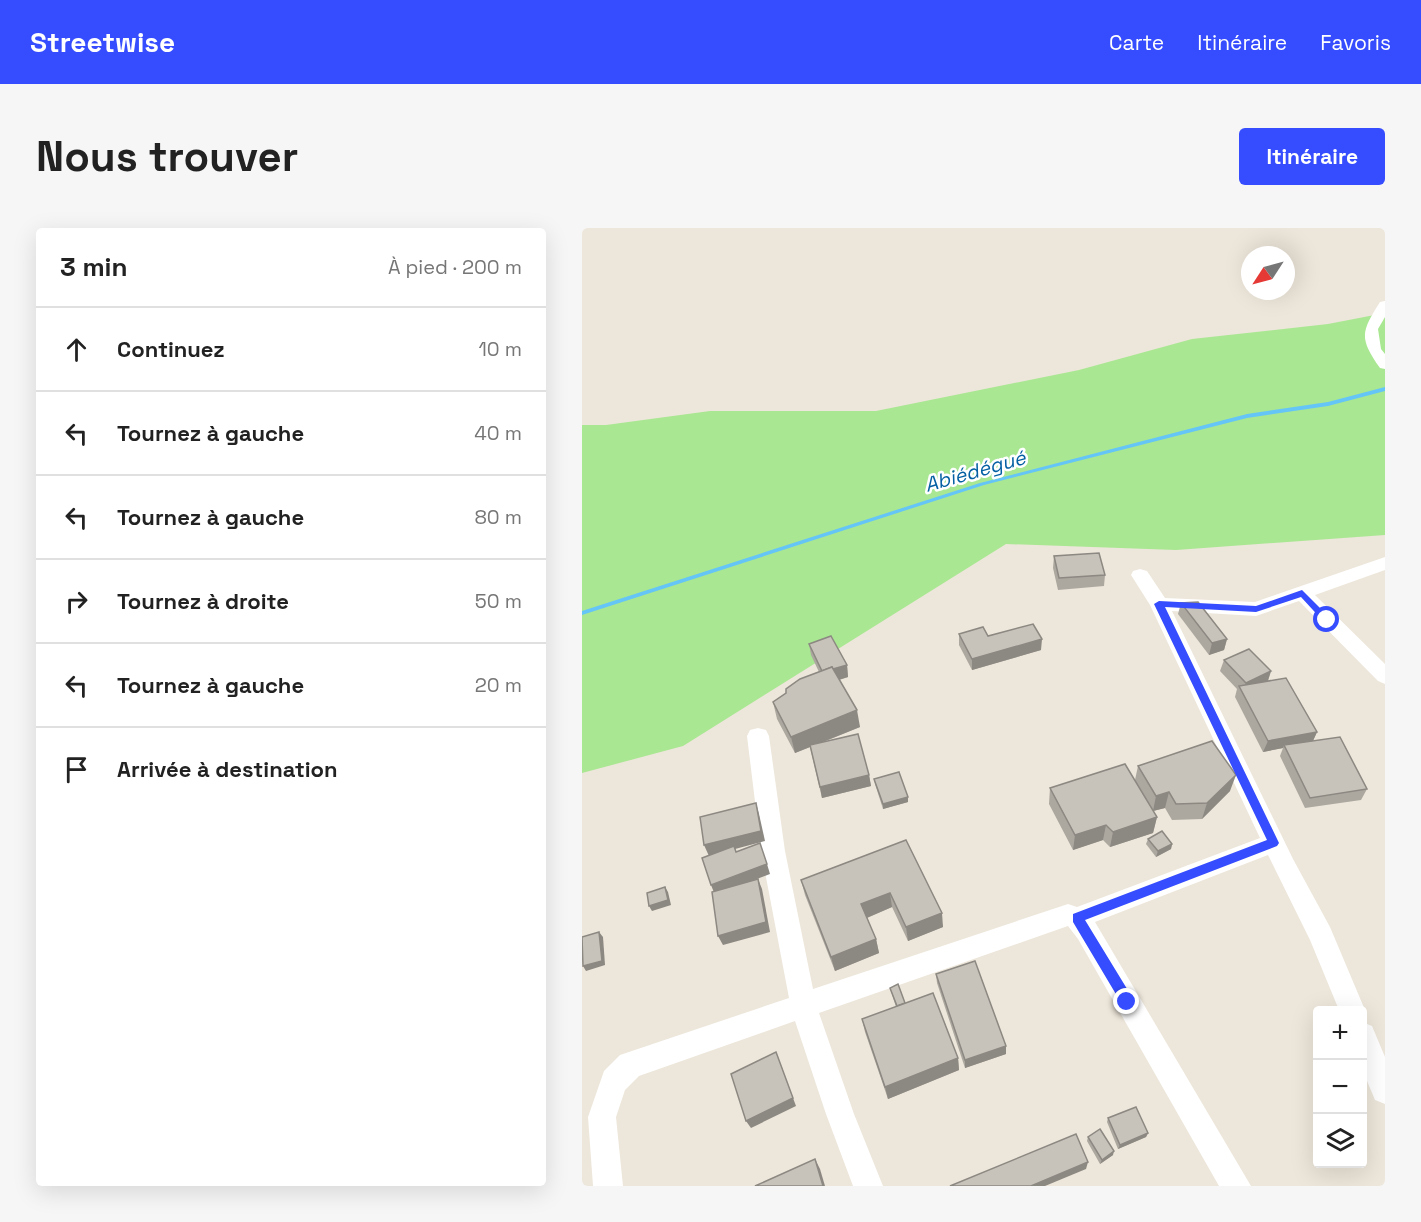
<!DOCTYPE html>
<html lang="fr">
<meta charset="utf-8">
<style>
body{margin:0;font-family:"Space Grotesk",sans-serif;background:#f6f6f6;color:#222}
.controls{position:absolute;right:18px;bottom:18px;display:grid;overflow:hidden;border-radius:6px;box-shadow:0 6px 24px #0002}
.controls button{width:54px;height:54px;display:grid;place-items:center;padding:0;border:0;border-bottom:2px solid #e0e0e0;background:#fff;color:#222;font:30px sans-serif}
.compass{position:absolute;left:659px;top:18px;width:54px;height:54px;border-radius:50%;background:#fff;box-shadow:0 6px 24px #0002;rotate:234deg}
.stop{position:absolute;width:18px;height:18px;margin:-14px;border:4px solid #354cff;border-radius:50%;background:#fff}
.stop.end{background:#354cff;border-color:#fff;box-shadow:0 2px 6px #0008}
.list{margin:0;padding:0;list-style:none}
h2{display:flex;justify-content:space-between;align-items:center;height:78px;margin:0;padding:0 24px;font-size:26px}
h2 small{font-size:20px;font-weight:400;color:#767676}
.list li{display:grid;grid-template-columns:39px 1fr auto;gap:18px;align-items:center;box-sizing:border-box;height:84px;padding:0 24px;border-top:2px solid #e0e0e0}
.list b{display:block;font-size:22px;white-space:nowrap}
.list em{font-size:20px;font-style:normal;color:#767676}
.icon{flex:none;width:33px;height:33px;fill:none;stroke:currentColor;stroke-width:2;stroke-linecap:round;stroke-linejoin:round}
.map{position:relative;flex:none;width:803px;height:958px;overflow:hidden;border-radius:6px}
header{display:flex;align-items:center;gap:36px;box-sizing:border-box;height:84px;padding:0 30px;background:#354cff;color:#fff}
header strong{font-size:28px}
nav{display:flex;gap:33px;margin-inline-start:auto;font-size:21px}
.intro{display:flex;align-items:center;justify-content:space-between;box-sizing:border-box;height:144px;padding:0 36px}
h1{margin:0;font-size:42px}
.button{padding:15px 27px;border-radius:6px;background:#354cff;color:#fff;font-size:21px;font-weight:700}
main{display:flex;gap:36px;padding:0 36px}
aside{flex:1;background:#fff;border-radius:6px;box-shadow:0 6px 24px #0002}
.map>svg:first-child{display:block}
</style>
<header>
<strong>Streetwise</strong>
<nav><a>Carte</a><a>Itinéraire</a><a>Favoris</a></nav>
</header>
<div class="intro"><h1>Nous trouver</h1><a class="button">Itinéraire</a></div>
<main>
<aside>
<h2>3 min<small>À pied · 200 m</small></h2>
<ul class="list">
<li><svg class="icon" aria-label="ahead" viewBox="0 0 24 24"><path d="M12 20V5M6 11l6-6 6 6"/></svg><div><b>Continuez</b></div><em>10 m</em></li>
<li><svg class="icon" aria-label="left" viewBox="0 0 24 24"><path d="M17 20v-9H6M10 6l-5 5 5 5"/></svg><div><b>Tournez à gauche</b></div><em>40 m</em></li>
<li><svg class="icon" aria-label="left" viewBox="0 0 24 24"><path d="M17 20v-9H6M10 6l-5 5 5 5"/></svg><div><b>Tournez à gauche</b></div><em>80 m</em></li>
<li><svg class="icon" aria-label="right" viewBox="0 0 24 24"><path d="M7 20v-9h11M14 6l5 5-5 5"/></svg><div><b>Tournez à droite</b></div><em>50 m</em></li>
<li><svg class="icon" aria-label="left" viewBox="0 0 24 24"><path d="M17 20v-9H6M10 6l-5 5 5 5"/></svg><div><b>Tournez à gauche</b></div><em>20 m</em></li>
<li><svg class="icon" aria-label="arrive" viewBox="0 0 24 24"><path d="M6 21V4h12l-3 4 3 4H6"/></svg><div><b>Arrivée à destination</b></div></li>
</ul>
</aside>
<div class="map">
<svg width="803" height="958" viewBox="0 0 803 958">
<rect width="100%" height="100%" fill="#ede6da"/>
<polygon fill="#a9e792" points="803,85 803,307 594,322 424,316 101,518 0,545 0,197 24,197 128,183 294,183 497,142 610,111 746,96"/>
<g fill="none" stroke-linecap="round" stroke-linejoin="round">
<polygon fill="#65c5f7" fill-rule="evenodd" points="803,159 803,163 746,178 665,190 402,257 0,387 0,383 398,255 665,186 746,174"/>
<g fill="#fff" fill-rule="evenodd">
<path d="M803,73v16l-7,12 3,20 4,5v15l-5,-1c-21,-30 -19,-36 0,-66z"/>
<polygon points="803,329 803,342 733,367 803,436 803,456 796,453 717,373 674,388 590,383 711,631 748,699 783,782 780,789 780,782 757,782 728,712 686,627 513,694 669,958 637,958 496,711 486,698 237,785 272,886 301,958 271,958 244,886 213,793 57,848 43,862 34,889 41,958 11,958 6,889 22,843 38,827 207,770 179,623 165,508 168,502 176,500 184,502 187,508 203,623 231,761 486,676 495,679 678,610 568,377 549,347 551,343 558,341 565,343 583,370 673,374"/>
<polygon points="780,794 790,798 803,829 803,876 793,872 780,841"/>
</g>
</g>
<g fill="#aca8a0">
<polygon points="472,328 523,347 522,358 476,362 471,340"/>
<polygon points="599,375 645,411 642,422 627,427 596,386"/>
<polygon points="377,406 406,408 459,422 390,442 377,417"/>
<polygon points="227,416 265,437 266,449 257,452 278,499 239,515 287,547 289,558 240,570 228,519 213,525 195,491 191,474 237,444 229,427"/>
<polygon points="642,432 689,443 686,453 735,504 731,513 785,561 779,572 723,580 698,528 701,520 681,524 653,469 655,461 638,443"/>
<polygon points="556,538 648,563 620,591 590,592 583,580 571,583 575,589 571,605 528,619 521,612 491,622 467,576 468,560 553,552"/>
<polygon points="292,551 326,569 326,574 301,581 293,556"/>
<polygon points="566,611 590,616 589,621 574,629 564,616"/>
<polygon points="324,612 361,699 326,713 310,679 285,690 294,711 297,725 253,743 223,667 219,652"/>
<polygon points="354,746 424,826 383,840 355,755"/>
<polygon points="308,760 376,830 377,842 306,871 283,804 280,791 314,779"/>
<polygon points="526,890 566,905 564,909 536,921 525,894"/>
<polygon points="506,909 531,927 518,936 505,913"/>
</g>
<g fill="#8c8882">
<polygon points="460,411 459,422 390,442 390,431"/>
<polygon points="645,411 642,422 627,427 630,415"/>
<polygon points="265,437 266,449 243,456 241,445"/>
<polygon points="689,443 685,455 660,466 664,455"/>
<polygon points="275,482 278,499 213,525 209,509"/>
<polygon points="735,504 730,515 702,517 701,520 681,524 686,513"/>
<polygon points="287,547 289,558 240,570 238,559"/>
<polygon points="654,547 648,563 620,591 625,575"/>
<polygon points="587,564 583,580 571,583 574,568"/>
<polygon points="326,569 326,574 301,581 301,576"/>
<polygon points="174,575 177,586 183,613 127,628 122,617"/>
<polygon points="575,589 571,605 528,619 531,604"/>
<polygon points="524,597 521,612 491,622 493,607"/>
<polygon points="590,616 589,621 574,629 576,623"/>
<polygon points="185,636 188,646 133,667 129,657"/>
<polygon points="176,651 180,661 188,704 141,717 136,708"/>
<polygon points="83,659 86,664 89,677 70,683 67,678"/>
<polygon points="308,665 310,679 282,691 279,676"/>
<polygon points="360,685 361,699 326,713 324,699"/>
<polygon points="17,704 21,709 23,737 4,743 1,738"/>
<polygon points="294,711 297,725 253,743 249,729"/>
<polygon points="424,818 424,826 383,840 383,832"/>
<polygon points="194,824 214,878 169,900 164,893"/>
<polygon points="376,830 377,842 306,871 303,859"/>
<polygon points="566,905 564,909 536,921 538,917"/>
<polygon points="532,923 531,927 518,936 520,932"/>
<polygon points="233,931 238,941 243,958 241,958"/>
<polygon points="506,934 504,941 463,958 449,958"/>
</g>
<g fill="#c8c3ba" stroke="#8c8882" stroke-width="1.5">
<polygon points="517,325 523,347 477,350 472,328"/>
<polygon points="616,374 645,411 630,415 599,375"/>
<polygon points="451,396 460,411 390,431 377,406 401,399 406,408"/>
<polygon points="249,408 265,437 251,441 250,439 240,443 227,416"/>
<polygon points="667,421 689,443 664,455 642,432"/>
<polygon points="250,439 275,482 209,509 191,474 204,465 204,461 218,451"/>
<polygon points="704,450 735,504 686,513 657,458"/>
<polygon points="276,506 287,547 238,559 228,517"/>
<polygon points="758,509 785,561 728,570 702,517"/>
<polygon points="630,513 654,547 625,575 594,576 587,564 574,568 556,538"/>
<polygon points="543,536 575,589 531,604 524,597 493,607 468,560"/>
<polygon points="317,544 326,569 301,576 292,551"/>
<polygon points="174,575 179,603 122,617 118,589"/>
<polygon points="580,603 590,616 576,623 566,611"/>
<polygon points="324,612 360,685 324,699 308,665 279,676 294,711 249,729 219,652"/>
<polygon points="178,615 185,636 129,657 120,630 152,618 154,624"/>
<polygon points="176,651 184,694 136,708 130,664"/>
<polygon points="83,659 86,672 67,678 65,665"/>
<polygon points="17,704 20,733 1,738 0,709"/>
<polygon points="393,733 424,818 383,832 354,746"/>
<polygon points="316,756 323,775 315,778 308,760"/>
<polygon points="351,765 376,830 303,859 280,791"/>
<polygon points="194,824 211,870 164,893 149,846"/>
<polygon points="554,879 566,905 538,917 526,890"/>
<polygon points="518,901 532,923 520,932 506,909"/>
<polygon points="494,906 506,934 449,958 368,958"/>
<polygon points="233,931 241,958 173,958"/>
</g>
<polygon fill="#354cff" points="720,362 748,390 748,394 742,394 719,369 674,384 583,379 697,615 695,618 503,692 550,769 550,778 541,778 491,694 491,686 685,612 572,376 577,373 674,378"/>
<g text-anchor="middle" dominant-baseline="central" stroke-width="5" stroke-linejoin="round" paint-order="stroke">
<g font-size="20" font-style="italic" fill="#0460a3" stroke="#fff">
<text transform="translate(393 243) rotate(-16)">Abiédégué</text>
</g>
</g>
</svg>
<div class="controls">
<button>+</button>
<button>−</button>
<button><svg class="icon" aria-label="layers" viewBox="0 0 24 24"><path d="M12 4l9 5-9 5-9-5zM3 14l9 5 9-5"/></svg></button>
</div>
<svg class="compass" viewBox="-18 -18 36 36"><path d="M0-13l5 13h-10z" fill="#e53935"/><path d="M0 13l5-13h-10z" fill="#767676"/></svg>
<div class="stop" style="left:745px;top:392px"></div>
<div class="stop end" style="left:545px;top:774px"></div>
</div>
</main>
